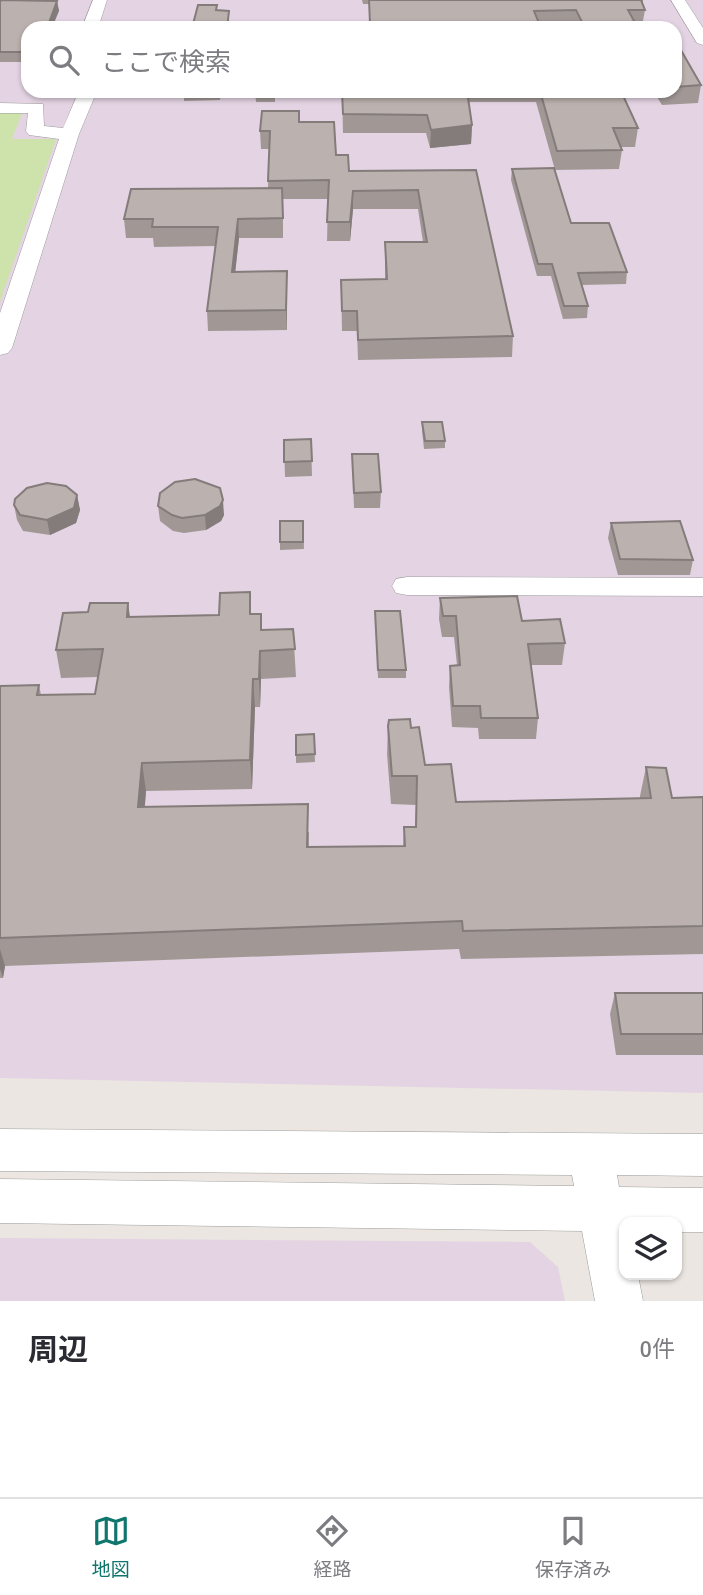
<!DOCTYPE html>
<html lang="ja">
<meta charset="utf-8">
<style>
body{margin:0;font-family:Signika,"Noto Sans JP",sans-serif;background:#f7f7f7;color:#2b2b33}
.controls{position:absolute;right:21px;bottom:21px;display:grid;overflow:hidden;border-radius:14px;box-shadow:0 2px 5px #0004}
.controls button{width:63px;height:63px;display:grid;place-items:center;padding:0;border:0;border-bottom:2px solid #e1e1e2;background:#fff;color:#2b2b33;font:35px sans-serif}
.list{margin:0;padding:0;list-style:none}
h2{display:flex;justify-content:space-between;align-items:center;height:91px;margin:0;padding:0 28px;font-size:30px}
h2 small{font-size:23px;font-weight:400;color:#7c7c81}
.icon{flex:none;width:38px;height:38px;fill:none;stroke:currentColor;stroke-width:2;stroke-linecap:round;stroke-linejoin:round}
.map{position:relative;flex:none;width:703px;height:1301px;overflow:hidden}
.search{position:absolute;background:#fff;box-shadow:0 2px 5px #0004;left:21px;right:21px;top:21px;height:77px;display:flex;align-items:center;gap:18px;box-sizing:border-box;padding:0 24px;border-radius:21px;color:#7c7c81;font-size:26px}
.sheet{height:196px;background:#fff}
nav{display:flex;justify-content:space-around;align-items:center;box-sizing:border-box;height:98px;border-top:2px solid #e1e1e2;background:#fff;font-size:19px;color:#7c7c81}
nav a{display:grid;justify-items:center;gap:4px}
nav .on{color:#0f766e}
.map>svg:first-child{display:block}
</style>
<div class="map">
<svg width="703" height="1301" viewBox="0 0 703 1301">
<rect width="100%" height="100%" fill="#ebe6e1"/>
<g fill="#e4d4e3" fill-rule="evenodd">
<path d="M0,0h703v1093l-703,-15zM28,28h647v63h-647z"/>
<polygon points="0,1238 530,1242 558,1267 565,1301 0,1301"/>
</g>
<polygon fill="#cee2ab" points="0,111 23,111 12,139 56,139 0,302"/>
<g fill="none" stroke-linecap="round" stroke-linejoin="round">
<defs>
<g id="minor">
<polygon points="93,0 107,0 98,28 82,28"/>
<polygon points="671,0 685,0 703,28 703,45 697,43"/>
<polygon points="79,91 97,91 79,134 12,348 8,353 0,355 0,313 59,139 29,135 26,131 28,113 0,113 0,103 43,104 44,126 63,128"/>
<polygon points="407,577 703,578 703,596 407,595 396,593 392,586 396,579"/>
<polygon points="0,1129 703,1134 703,1176 617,1175 619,1187 703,1188 703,1232 677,1232 677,1222 624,1222 624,1275 638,1275 643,1301 595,1301 582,1231 0,1223 0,1179 574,1186 572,1175 0,1171"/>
</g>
</defs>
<use href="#minor" stroke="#9c9c9c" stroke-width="1"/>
<use href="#minor" fill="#fff" fill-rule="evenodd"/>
</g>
<g fill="#a19896">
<polygon points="362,0 643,0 643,4 645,10 642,26 637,26 638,28 575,28 575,27 369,24 369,4 363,4"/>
<polygon points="38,1 57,1 59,11 28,28 28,62 0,62 0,2"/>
<polygon points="675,45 701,85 698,103 662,105 657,97 624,98 638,128 635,147 620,147 622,150 619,169 555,170 536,102 469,102 472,125 471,144 430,148 426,133 343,133 342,91 675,91"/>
<polygon points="184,91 221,91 220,100 184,101"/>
<polygon points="255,91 275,91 275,102 256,102"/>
<polygon points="299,111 299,122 336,155 349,171 476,170 513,336 512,357 358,360 357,331 342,331 341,280 385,279 385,242 423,242 418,209 353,209 350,241 327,241 328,199 283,199 283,238 239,238 235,272 287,291 287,330 208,331 207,311 216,246 154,247 153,238 126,238 124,219 268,188 269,149 261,149 260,131"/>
<polygon points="512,169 571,223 627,272 626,284 582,285 588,306 587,318 563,319 551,276 537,276 511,180"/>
<polygon points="422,422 445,441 445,448 424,449 422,430"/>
<polygon points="311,439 312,476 285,477 284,440"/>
<polygon points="352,454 381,492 380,508 354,508"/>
<polygon points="77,495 80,510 76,523 50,535 23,531 17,520 14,505"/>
<polygon points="158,506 224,515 221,521 206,530 184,533 173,531 160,521"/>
<polygon points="303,521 304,549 280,550 280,542"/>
<polygon points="611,523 693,560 690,575 618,575 608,538"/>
<polygon points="440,598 522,621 565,643 562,665 531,665 538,718 536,739 479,739 478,728 452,727 449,687 450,666 457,665 454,637 442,637 439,619"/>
<polygon points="375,611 406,670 406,678 378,678"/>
<polygon points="88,612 130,617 261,614 262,630 293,629 296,677 261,679 260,707 255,707 252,789 146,791 145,806 309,832 309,847 403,846 404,827 415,827 416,805 391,804 387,754 388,726 411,728 425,765 456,802 640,799 640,796 646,767 672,798 703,797 703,954 461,959 459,949 5,966 3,978 0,978 0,686 39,685 41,695 95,694 98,677 61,678 56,650"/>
<polygon points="314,734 315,762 296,763 296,735"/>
<polygon points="615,993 703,993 703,1055 616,1055 610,1014"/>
</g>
<g fill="#837c7a">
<polygon points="57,1 59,11 52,28 47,28"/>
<polygon points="229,11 229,28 227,28"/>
<polygon points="472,125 471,144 430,148 431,130"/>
<polygon points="353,191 353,209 350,241 350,222"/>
<polygon points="238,219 239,238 233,292 232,272"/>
<polygon points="287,271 287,330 286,310"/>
<polygon points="77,495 80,510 76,523 50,535 47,520"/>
<polygon points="223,500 224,515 221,521 206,530 205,515"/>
<polygon points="128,603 132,631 127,617"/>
<polygon points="260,651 261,679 260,707 259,679"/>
<polygon points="253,679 255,707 252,789 250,760"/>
<polygon points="142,763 146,791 142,835 138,807"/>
<polygon points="0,949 5,966 3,978 0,969"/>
</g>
<g fill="#bbb1ae" stroke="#837c7a" stroke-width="2">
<polygon points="1,0 57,1 47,28 28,28 28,52 0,52 0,2"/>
<polygon points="369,0 641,0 645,10 628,10 638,28 585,28 576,10 534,11 541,28 358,28 359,24 370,24"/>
<polygon points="198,5 217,5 216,10 229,11 227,28 192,28"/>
<polygon points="675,45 678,45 701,85 675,87"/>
<polygon points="255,91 275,91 255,92"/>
<polygon points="342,91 467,91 472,125 431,130 427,115 343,114"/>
<polygon points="540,91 621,91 638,128 613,128 622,150 557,151"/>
<polygon points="262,111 299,111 299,122 334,122 336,155 348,155 349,171 476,170 513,336 358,340 357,311 342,311 341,280 387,279 385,242 427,242 418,190 353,191 350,222 327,222 329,180 268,181 270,131 260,131"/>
<polygon points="554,168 571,223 609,223 627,272 578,273 588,306 564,306 552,264 538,264 512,169"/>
<polygon points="282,188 283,218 238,219 232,272 287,271 286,310 207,311 218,227 152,227 153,219 124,219 131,189"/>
<polygon points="422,422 442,422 445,441 425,441"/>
<polygon points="311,439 312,461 284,462 284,440"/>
<polygon points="352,454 378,454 381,492 354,493"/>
<polygon points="195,479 220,488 223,500 220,506 205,515 182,518 172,515 158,506 160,493 175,482"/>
<polygon points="47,483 66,486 77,495 74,508 47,520 20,515 14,505 15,499 27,488"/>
<rect x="280" y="521" width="23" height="21"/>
<polygon points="680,521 693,560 620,559 611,523"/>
<polygon points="250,592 250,614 261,614 261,630 293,629 295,649 260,651 259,679 253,679 250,760 142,763 138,807 308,804 307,847 405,846 404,827 416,827 417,776 392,776 388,726 389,720 410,719 411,728 419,727 425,765 451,764 456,802 651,798 646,767 666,768 672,798 703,797 703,926 463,931 462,921 0,938 0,686 39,685 37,695 95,694 103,649 56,650 63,613 88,612 90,603 128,603 127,617 219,615 220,593"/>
<polygon points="517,596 522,621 560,619 565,643 528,644 538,718 481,718 480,706 453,706 450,666 460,665 456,616 443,616 440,598"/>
<polygon points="375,611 400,611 406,670 378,670"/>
<polygon points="314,734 315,754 296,755 296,735"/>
<polygon points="615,993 703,993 703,1034 621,1034"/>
</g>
</svg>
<div class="controls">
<button><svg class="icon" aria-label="layers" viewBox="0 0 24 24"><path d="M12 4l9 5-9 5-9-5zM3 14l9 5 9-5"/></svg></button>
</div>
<div class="search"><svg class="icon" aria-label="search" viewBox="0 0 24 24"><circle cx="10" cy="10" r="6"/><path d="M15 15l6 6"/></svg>ここで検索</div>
</div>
<section class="sheet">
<h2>周辺<small>0件</small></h2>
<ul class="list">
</ul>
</section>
<nav>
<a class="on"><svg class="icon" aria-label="map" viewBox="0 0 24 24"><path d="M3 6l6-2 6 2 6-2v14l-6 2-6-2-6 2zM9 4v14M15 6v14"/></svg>地図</a>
<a><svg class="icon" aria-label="directions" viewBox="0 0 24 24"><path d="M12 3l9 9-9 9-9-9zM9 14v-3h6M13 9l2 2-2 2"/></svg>経路</a>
<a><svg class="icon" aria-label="saved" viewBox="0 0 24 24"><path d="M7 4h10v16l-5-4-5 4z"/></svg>保存済み</a>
</nav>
